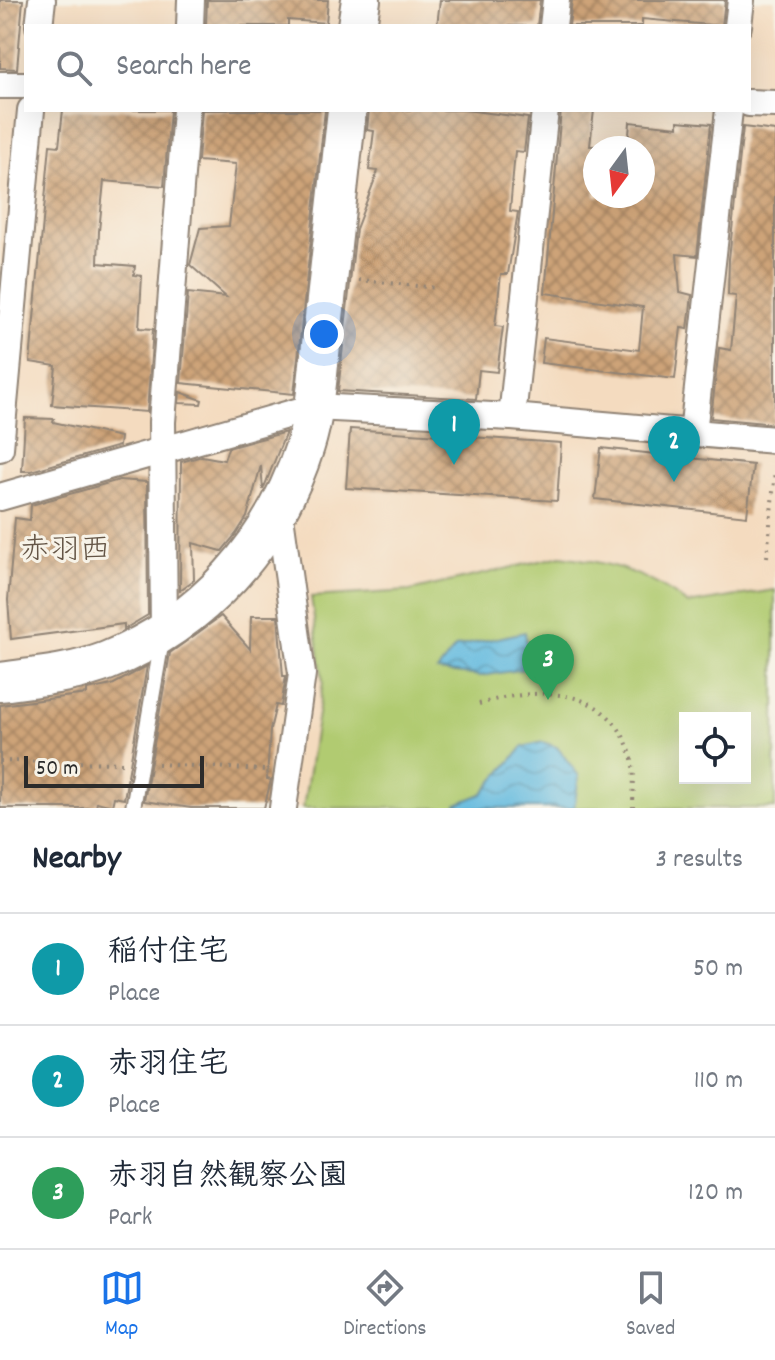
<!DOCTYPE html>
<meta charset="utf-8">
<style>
body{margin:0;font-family:Dekko,"Klee One",sans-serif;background:#f2f2f3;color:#1f2937}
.controls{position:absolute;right:24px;bottom:24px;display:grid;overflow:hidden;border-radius:0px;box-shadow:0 8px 32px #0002}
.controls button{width:72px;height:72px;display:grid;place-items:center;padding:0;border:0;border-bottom:2px solid #e0e1e3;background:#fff;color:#1f2937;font:40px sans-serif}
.compass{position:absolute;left:583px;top:136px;width:72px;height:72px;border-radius:50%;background:#fff;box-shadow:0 8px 32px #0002;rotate:195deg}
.scale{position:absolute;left:24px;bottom:20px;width:180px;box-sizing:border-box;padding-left:8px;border:4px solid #2b2b2b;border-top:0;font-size:22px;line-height:28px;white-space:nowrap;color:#2b2b2b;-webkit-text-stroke:6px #f7f3e8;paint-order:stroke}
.you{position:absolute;left:324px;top:334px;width:28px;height:28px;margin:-20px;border:6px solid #fff;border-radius:50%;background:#1a73e8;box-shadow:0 0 0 12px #1a73e833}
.badge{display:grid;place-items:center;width:52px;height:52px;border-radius:50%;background:#1a73e8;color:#fff;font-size:26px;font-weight:700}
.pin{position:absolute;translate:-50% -66px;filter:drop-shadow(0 2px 4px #0008)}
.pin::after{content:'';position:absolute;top:42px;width:28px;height:24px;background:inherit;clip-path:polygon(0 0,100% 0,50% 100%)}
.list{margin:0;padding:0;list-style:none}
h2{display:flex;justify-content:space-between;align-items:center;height:104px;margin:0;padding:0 32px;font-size:34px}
h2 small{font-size:26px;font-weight:400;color:#747a83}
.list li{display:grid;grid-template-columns:52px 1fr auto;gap:24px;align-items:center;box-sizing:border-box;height:112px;padding:0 32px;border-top:2px solid #e0e1e3}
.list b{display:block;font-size:30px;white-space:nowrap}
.list p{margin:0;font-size:26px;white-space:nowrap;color:#747a83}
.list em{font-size:26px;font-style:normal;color:#747a83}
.icon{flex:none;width:44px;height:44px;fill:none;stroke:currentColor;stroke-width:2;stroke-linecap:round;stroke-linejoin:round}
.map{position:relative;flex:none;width:775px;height:808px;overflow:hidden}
.search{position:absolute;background:#fff;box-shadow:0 8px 32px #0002;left:24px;right:24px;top:24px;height:88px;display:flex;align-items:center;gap:20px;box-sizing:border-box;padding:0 28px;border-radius:0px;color:#747a83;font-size:30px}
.sheet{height:440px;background:#fff}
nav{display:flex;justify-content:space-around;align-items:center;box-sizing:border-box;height:112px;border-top:2px solid #e0e1e3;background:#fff;font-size:22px;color:#747a83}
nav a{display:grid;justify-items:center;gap:4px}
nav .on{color:#1a73e8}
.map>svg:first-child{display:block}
</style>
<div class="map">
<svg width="775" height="808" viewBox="0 0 775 808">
<defs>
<pattern id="water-waves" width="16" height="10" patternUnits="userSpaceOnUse" patternTransform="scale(2)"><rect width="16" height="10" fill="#62badf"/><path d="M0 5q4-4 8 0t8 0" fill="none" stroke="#5197b5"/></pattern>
<pattern id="building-cross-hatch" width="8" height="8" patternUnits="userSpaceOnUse" patternTransform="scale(2)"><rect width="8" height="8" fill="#cda378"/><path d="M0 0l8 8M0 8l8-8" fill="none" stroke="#a78563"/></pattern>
</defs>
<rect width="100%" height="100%" fill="#f7f3e8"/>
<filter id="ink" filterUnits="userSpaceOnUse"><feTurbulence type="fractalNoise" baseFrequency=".0125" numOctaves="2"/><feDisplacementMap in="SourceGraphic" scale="16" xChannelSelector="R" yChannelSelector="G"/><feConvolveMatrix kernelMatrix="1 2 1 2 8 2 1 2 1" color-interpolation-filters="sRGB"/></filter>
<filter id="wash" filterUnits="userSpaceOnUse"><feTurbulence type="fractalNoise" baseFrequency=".006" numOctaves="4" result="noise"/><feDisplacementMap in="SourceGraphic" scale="32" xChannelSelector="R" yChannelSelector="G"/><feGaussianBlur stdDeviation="1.8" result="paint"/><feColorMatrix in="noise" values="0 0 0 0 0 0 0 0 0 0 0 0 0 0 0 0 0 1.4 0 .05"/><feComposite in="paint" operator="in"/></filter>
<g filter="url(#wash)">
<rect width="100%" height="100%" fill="#f4dbbf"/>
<path fill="#b1cb71" stroke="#6e7b4e" stroke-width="2" fill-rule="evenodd" d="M561,556c51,7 84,16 127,48l87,-14v218h-472l20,-126 -12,-85 99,-6zM685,718h60v60h-60z"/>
<g fill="url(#water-waves)" stroke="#467285" stroke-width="2">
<polygon points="525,632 531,668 481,676 437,671 456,647"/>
<polygon points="543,742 557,747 579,776 574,808 456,808 457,804 482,794 523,747"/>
</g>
<g id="blocks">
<g fill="url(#building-cross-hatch)">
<polygon points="0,0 23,0 17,69 0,68"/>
<polygon points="207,0 328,0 326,23 288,20 288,26 206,26"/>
<polygon points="440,0 540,0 537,26 437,26"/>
<polygon points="572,0 725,0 722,26 642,19 642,26 569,26"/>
<polygon points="63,110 170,110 164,186 104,181 99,231 98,263 135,266 134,275 142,276 139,328 153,329 147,412 52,405 56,366 30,362 50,145 59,146"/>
<polygon points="202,110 325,110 294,394 181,383 188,293 226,297 190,265 200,228 229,226 236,164 198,161"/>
<polygon points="369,110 465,110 528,118 524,152 515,151 510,211 518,212 508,274 501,274 495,326 503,327 497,372 479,370 476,399 338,391 356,229 378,171 369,170 374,131 367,130"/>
<polygon points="561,110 594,110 590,146 595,146 595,196 643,196 643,148 628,148 630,122 678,127 678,121 711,124 697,256 677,254 680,292 692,295 688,329 681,328 675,379 541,363 544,338 639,350 643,307 545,293"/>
<polygon points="743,127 775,131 775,424 711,418 719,348 731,350 736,296 728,295 729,259"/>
<polygon points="180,392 202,400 201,404 179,403"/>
<polygon points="25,418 54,419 53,422 120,437 119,446 31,471 22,471"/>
<polygon points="350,429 561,443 557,501 346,488"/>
<polygon points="286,432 263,490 261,465 247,517 236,534 222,551 193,543 194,580 180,590 181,462 202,456 224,460 228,448"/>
<polygon points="601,448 753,465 747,516 595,499"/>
<polygon points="119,480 147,482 148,615 124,629 124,624 11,639 8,600 15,518 30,520 31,505"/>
<polygon points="221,616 250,649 251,616 278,616 283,676 286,676 281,706 276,705 270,730 267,779 271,780 264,808 191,808 144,801 170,653"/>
<polygon points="147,666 124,799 114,797 112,806 97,802 96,808 0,808 0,705 87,694 87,690 112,685"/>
</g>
</g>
</g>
<g filter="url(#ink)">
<use href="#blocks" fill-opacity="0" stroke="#908375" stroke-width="2"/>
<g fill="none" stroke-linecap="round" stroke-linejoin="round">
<defs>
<polyline id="lane" points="133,808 162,640"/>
<g id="street">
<polyline points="39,26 42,0"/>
<polyline points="190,26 191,0"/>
<polyline points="553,26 556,0"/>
<polyline points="738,26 741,0"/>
<polyline points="0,85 26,85"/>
<polyline points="749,103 775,104"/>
<polyline points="512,417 545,110"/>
<polyline points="693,433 729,110"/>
<polyline points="0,448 31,110"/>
<polyline points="0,497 314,407 512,417 775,440"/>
<polyline points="279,509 302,674 283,808"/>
<polyline points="164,632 162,422 186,110"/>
</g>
<g id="secondary">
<polyline points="357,26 361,0"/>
<path d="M0,682c36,-5 73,-8 107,-21 95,-38 167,-117 198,-215 12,-38 13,-80 18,-119 8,-73 16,-145 24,-217"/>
</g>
</defs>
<use href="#lane" stroke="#908375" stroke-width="18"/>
<use href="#street" stroke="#908375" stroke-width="30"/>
<use href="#secondary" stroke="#908375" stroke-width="42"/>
<g stroke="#908375" stroke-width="4" stroke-dasharray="2 6" stroke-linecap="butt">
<polyline points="359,280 437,288"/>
<polyline points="767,557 775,470"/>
<path d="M479,704c57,-17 128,-20 151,48 6,16 3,39 3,56"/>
<polyline points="0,761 122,763"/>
<polyline points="158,764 265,770"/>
</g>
<use href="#lane" stroke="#fff" stroke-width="14"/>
<use href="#street" stroke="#fff" stroke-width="26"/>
<use href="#secondary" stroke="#fff" stroke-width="38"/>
</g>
</g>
<g text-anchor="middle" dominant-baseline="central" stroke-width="6" stroke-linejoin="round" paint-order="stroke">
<g font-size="30" fill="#645546" stroke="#f7f3e8">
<text x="65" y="552">赤羽西</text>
</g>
</g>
</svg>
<div class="controls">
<button><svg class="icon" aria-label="locate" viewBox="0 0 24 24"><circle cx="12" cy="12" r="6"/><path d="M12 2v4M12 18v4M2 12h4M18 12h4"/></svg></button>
</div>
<svg class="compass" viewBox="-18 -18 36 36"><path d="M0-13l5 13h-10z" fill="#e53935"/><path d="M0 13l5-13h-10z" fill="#747a83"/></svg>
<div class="scale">50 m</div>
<div class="you"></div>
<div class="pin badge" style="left:454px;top:465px;background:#0f9aa8">1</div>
<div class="pin badge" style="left:674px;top:482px;background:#0f9aa8">2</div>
<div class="pin badge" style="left:548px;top:700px;background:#2e9e5b">3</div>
<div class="search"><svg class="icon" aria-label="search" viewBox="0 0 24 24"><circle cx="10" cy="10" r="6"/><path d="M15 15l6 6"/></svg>Search here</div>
</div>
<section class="sheet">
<h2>Nearby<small>3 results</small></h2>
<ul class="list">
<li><span class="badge" style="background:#0f9aa8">1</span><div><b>稲付住宅</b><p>Place</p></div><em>50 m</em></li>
<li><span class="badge" style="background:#0f9aa8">2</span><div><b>赤羽住宅</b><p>Place</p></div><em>110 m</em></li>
<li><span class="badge" style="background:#2e9e5b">3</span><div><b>赤羽自然観察公園</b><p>Park</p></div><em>120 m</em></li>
</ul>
</section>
<nav>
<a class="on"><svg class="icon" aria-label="map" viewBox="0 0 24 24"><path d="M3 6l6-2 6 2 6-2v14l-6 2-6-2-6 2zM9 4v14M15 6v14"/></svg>Map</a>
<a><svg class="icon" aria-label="directions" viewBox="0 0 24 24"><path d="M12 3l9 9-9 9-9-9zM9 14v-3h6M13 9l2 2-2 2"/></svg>Directions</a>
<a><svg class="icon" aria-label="saved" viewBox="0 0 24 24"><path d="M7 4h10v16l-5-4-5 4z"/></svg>Saved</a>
</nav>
